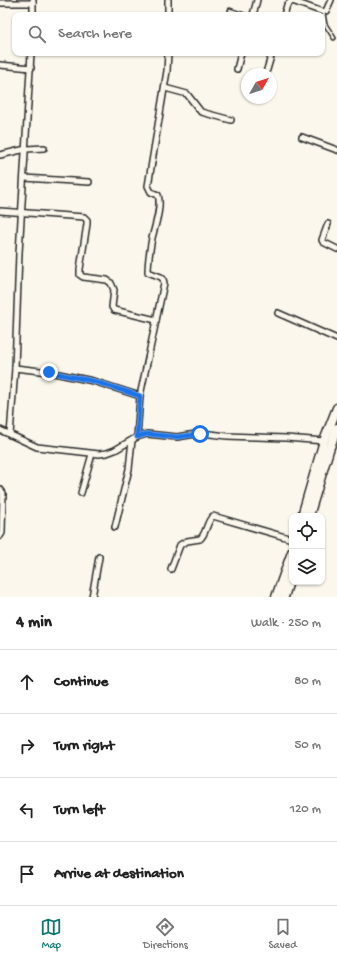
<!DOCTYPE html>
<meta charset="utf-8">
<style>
body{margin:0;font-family:"Gochi Hand",sans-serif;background:#f6f6f6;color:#222}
.controls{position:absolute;right:12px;bottom:12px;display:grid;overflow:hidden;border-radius:8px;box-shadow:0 1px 3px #0004}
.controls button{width:36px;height:36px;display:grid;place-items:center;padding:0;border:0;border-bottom:1px solid #e0e0e0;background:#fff;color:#222;font:20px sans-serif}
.compass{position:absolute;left:241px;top:68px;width:36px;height:36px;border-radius:50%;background:#fff;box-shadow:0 1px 3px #0004;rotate:51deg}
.stop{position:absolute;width:12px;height:12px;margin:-9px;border:3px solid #1a73e8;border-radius:50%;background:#fff}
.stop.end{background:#1a73e8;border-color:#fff;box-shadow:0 1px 4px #0008}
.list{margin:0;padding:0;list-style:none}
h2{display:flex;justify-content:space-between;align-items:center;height:52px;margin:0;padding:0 16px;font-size:17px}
h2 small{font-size:13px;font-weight:400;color:#767676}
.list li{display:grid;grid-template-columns:26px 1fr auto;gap:12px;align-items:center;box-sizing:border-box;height:64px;padding:0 16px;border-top:1px solid #e0e0e0}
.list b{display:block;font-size:15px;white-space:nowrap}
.list em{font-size:13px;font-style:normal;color:#767676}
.icon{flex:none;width:22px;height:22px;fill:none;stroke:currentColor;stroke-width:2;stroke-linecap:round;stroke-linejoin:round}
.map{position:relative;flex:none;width:337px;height:597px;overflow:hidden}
.search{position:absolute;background:#fff;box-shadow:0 1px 3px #0004;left:12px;right:12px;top:12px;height:44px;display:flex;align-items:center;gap:10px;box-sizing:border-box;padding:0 14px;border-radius:8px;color:#767676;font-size:15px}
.sheet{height:308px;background:#fff}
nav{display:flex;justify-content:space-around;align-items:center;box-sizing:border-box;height:56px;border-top:1px solid #e0e0e0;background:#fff;font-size:11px;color:#767676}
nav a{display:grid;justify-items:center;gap:2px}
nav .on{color:#0f766e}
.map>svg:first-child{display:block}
</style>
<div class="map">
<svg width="337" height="597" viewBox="0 0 337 597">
<rect width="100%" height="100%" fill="#fbf7ec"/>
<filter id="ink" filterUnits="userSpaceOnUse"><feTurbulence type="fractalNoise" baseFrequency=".025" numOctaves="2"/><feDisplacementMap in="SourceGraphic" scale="8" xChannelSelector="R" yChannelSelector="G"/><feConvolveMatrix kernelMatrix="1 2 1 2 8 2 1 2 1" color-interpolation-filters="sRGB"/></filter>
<g filter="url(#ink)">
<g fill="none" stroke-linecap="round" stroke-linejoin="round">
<defs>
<g id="service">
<polyline points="230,10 245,15"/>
<polyline points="323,12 325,24 334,38"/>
</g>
<g id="minor">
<polyline points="0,3 33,3"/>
<polyline points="33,15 33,0"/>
<polyline points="168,15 168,0"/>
<polyline points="253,15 257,0"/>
<polyline points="284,15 287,5 292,1 323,12 326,11 331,0"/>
<polyline points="0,65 31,68"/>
<polyline points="237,69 241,53"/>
<polyline points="266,73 272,53"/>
<polyline points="165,88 187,94 201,112 231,120"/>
<polyline points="302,137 337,150"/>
<polyline points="0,155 26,149 44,148"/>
<polyline points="24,178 89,182"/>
<polyline points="0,211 84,217 87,220 87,224 80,269 80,275 83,277 107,280 111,283 114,290 112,307 114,310 156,320"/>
<polyline points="328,224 322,240 323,242 337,249"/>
<polyline points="278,313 337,339"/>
<polyline points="15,368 49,372 93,381 140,396"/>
<polyline points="0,430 37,447 99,454 107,453 115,450 137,437 147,434 177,437 202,433 227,436 286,438 324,441"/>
<polyline points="10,435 15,368 19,253 31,53"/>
<path d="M137,437l3,-41 24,-113 -1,-4 -2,-2 -13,-5c0,-10 2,-23 4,-34 3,-12 10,-32 6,-43l-7,-3 -3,-6 19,-115 1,-18"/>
<polyline points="0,489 3,493 2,533 0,536"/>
<polyline points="81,493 92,454"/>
<polyline points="115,527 129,469 132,440"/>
<path d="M171,569l9,-24 7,-4 13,-2c7,-6 6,-17 13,-23l79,23"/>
<polyline points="92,597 99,557"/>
</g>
<g id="trunk">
<polyline points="302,516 324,441 337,408"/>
<polyline points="309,516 329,450 337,428"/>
<polyline points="276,597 292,552"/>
<polyline points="284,597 292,572"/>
</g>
</defs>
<use href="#service" stroke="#2b2b2b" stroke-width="5.5"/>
<use href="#minor" stroke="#2b2b2b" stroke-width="8"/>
<use href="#trunk" stroke="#2b2b2b" stroke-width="11"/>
<use href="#service" stroke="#fbf7ec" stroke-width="2.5"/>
<use href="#minor" stroke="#fbf7ec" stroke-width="5"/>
<use href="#trunk" stroke="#fbf7ec" stroke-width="8"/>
</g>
</g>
<g fill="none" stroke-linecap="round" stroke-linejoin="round" filter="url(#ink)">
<polyline stroke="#1a73e8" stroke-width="5" points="49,372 93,381 140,396 137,437 147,434 177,437 200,434"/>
</g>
</svg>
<div class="controls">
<button><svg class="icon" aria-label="locate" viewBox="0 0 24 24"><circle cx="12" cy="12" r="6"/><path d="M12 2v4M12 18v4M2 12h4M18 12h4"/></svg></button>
<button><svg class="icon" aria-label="layers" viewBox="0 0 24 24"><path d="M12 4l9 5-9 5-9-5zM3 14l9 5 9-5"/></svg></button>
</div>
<svg class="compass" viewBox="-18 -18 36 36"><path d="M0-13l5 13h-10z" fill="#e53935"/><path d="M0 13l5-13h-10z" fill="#767676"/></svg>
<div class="stop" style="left:200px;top:434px"></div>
<div class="stop end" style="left:49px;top:372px"></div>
<div class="search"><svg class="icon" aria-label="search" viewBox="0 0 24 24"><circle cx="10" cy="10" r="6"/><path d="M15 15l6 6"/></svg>Search here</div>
</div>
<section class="sheet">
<h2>4 min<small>Walk · 250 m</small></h2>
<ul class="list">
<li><svg class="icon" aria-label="ahead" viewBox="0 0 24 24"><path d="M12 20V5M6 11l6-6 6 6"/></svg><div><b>Continue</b></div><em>80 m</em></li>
<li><svg class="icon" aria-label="right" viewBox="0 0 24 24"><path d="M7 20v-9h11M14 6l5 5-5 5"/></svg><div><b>Turn right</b></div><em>50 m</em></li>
<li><svg class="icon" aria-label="left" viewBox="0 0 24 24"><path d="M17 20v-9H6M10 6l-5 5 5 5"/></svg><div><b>Turn left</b></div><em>120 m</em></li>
<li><svg class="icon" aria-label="arrive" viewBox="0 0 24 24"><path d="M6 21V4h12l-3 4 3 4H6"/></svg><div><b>Arrive at destination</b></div></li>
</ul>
</section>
<nav>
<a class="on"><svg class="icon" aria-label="map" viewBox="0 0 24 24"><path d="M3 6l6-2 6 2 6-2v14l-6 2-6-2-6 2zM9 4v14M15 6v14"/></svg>Map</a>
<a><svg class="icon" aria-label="directions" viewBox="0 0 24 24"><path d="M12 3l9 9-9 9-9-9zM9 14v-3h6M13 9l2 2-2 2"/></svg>Directions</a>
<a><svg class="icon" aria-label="saved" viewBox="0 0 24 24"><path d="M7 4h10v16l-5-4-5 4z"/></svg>Saved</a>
</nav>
